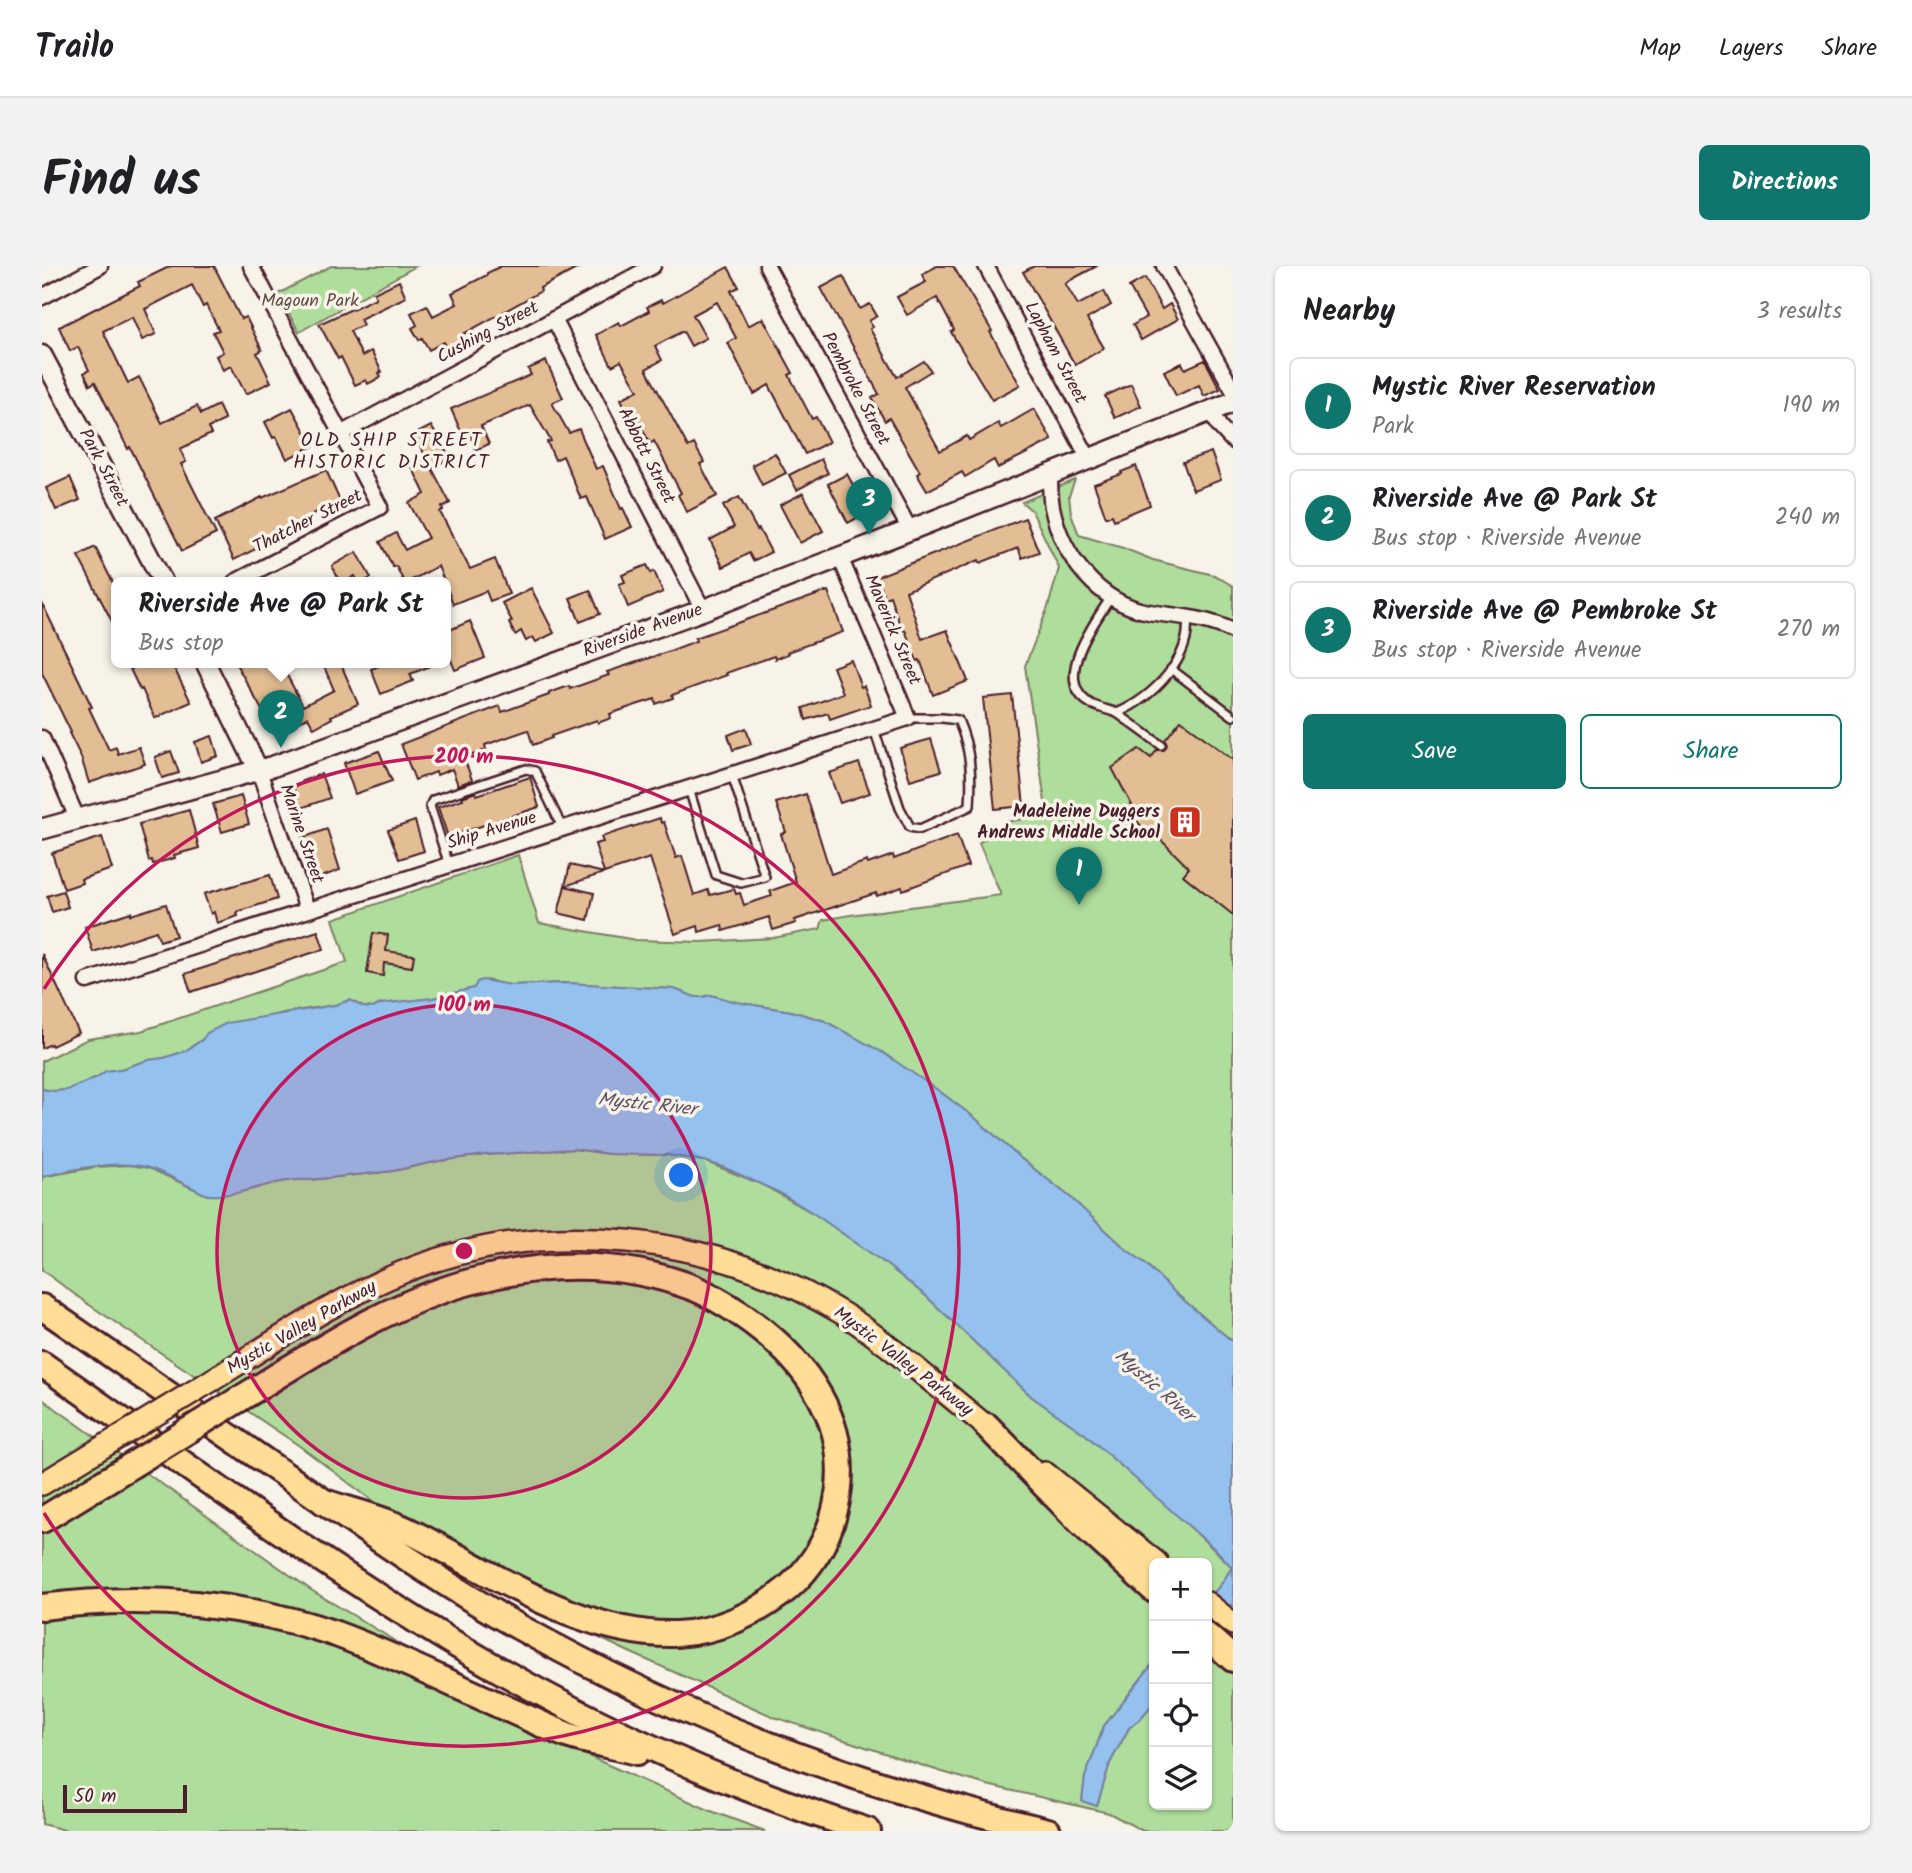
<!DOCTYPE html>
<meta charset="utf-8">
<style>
body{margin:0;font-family:Kalam,sans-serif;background:#f2f2f2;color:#202124}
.controls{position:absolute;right:21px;bottom:21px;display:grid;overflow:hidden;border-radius:10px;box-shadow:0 2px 5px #0004}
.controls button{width:63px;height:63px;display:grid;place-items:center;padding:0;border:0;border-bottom:2px solid #e0e0e0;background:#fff;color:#202124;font:35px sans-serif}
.scale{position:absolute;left:21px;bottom:18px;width:124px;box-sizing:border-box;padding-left:7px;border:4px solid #4a1f2b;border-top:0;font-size:19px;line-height:24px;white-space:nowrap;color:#4a1f2b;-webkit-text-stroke:5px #f7f3e8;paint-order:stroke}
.you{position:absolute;left:640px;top:910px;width:24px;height:24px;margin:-18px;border:5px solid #fff;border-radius:50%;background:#1a73e8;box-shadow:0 0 0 10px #1a73e833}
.badge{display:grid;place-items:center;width:46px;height:46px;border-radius:50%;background:#0f766e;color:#fff;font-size:23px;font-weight:700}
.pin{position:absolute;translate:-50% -58px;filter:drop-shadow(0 2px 4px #0008)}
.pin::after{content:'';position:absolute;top:37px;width:24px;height:21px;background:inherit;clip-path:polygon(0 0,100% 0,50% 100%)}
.popup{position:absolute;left:69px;top:311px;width:340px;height:91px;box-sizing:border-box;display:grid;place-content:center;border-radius:10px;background:#fff;filter:drop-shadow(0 2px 5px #0005);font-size:23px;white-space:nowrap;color:#757577}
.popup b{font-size:26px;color:#202124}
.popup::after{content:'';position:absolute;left:50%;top:100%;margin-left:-14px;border:14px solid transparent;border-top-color:#fff}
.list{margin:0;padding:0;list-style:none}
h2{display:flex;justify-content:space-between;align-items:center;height:91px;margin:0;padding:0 28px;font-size:30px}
h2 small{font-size:23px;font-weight:400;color:#757577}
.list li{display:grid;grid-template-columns:46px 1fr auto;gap:21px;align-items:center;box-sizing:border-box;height:98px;margin:0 14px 14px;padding:0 14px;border:2px solid #e0e0e0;border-radius:10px}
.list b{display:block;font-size:26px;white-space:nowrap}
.list p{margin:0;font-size:23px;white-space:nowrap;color:#757577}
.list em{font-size:23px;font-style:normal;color:#757577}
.actions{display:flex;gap:14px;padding:21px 28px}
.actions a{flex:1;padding:16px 0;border:2px solid #0f766e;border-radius:10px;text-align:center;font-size:24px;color:#0f766e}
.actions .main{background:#0f766e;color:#fff}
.icon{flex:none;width:38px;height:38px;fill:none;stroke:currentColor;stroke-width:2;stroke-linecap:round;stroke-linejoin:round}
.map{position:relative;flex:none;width:1191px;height:1565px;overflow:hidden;border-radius:10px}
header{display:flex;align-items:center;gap:42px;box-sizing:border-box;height:98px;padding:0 35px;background:#fff;border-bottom:2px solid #e0e0e0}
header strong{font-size:33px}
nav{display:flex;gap:38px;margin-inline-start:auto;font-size:24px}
.intro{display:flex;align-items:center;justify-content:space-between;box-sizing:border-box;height:168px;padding:0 42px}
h1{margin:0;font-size:49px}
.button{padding:18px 32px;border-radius:10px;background:#0f766e;color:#fff;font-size:24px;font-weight:700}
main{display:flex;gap:42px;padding:0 42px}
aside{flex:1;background:#fff;border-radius:10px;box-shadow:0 2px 5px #0004}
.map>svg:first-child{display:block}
</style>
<header>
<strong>Trailo</strong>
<nav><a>Map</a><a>Layers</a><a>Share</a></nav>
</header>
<div class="intro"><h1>Find us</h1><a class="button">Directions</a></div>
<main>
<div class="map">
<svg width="1191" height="1565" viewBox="0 0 1191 1565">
<rect width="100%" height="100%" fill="#f7f3e8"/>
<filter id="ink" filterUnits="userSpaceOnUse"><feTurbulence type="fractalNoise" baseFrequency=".0143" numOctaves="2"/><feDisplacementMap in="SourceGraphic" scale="14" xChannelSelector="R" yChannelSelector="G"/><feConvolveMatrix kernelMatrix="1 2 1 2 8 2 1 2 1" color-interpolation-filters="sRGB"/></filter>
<g filter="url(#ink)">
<g fill="#afdd9c" stroke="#7c7e64" stroke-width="2">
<polygon points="289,0 374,0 257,66 236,28"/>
<polygon points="1033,214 1027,230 1029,247 1037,269 1081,282 1111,294 1172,309 1191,320 1191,1076 1131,1025 1103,997 1085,984 1028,931 977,891 933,852 897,825 840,787 783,755 749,745 694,736 669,729 661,731 653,731 632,723 524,717 469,719 457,718 448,714 435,716 433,722 391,732 339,738 331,742 321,741 308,734 293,739 246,746 210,754 164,771 143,785 122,792 106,794 79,803 64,805 55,811 25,824 11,825 0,823 0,795 46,773 99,765 305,696 291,653 476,589 497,657 594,674 658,676 731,672 778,663 781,654 808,649 959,629 937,577 964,556 1005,549 983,400 1006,341 1017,302 990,245 980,236"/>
<polygon points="532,883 567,888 626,889 662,895 721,919 774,949 840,995 884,1030 990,1131 1043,1168 1141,1254 1190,1301 1180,1317 1165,1335 1165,1297 1112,1297 1112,1396 1062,1460 1043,1511 1040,1535 1055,1540 1068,1497 1087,1462 1099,1452 1112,1436 1112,1539 1165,1539 1165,1373 1191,1338 1191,1565 1101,1565 1067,1547 945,1519 897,1505 732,1451 585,1385 524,1356 340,1242 259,1181 43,1036 0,1004 0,911 5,910 54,901 87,899 107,902 165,929 214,922 228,917 255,913 268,914 351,905 397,895 443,889"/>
<polygon points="0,1133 269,1324 342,1368 424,1423 489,1461 544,1489 669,1545 723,1565 26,1565 0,1558"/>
</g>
<g fill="#94c1ee" stroke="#7680a0" stroke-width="2">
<path d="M440,714l29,5 55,-2 108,6 21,8h8l8,-2 25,7 55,9 34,10 57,31 57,39 36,27 44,39 51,40 57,53 18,13 28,28 60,51v262l-26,35v-38l15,-18 10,-16 -14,-15 -133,-118 -53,-37 -106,-101 -44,-35 -66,-46 -36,-22 -57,-26 -19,-6 -36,-6 -59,-1 -35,-5 -89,6 -46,6 -46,10 -83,9c-35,-3 -69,18 -101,15 -7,-1 -14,-7 -20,-9 -13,-6 -26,-14 -40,-18 -29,-9 -78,1 -107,9v-88l11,2 14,-1 30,-13 9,-6 15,-2 27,-9 16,-2 21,-7 17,-11 5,-7 20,-10 108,-18 15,-5 13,7 10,1 8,-4 52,-6 41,-10 3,-6z"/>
<polygon points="1112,1396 1112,1436 1099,1452 1087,1462 1068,1497 1055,1540 1040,1535 1043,1511 1062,1460"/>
</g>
<g fill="#e3be94" stroke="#4a1f2b" stroke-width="2">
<polygon points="129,0 172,0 199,53 204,51 220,84 215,87 229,116 204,128 189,100 181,104 174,90 181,86 171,66 177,64 164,39 161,41 150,19 103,43 114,68 100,74 90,51 61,65 86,117 97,111 120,157 155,140 159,148 176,139 183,154 166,162 169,168 138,183 144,196 139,198 174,268 140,285 88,181 86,183 53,116 48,119 42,107 47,104 36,81 28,85 17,61 98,20 96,16"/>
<polygon points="459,0 540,0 498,22 499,25 418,70 420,74 405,82 402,76 387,84 380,72 377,74 370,62 375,59 369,47 385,39 391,50 415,38 410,27 445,9 445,7"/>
<polygon points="895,0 911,0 950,65 948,66 978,119 950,134 909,66 912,64 895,32 865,49 855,31 884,16 880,8"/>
<polygon points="992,0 1055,0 1023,17 1036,39 1062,25 1069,39 1045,53 1062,82 1033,99 981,6"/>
<polygon points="686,1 697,21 689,25 691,29 706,60 721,52 751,107 747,109 770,153 774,151 787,176 763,188 727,119 712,128 686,77 694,72 675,36 651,49 664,72 649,80 641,65 613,80 620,94 604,103 646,181 652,178 662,196 658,198 675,230 645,246 636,229 639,227 612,175 608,178 594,150 589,153 579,133 596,124 579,95 570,100 554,69 577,56 579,60 607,45 605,41 619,34 621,37"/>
<polygon points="801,10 818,43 828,38 835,50 827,55 831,61 828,63 855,111 882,95 889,105 863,121 898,185 925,170 927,174 956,157 959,162 992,143 1010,174 956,202 952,194 923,211 920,206 885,225 875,208 878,206 847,152 843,155 830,132 837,128 779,22"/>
<polygon points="1103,12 1120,43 1128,38 1136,53 1099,74 1091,59 1104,51 1087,21"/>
<polygon points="357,15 364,31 318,53 321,59 308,65 320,90 329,85 340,106 337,107 339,111 326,118 324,114 313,119 299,91 296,93 277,58 334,32 332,27"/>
<polygon points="1163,94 1178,123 1162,130 1157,119 1134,130 1122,105 1140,97 1143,103"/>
<polygon points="504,95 521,132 510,137 527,167 537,163 554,203 561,200 579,243 581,242 590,261 563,273 545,231 539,233 521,190 513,194 505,176 509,175 488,139 439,160 447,178 434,184 426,165 420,168 409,143 489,109 486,103"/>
<polygon points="1089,118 1099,140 1073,152 1063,130"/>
<polygon points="250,142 271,180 245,193 234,170 231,172 223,156"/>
<polygon points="389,160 408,192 390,202 372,169"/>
<polygon points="1169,186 1179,214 1151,224 1141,196"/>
<polygon points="733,187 744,207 720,219 710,199"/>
<polygon points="385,193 408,237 400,241 401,244 398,246 428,303 453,293 467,328 448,335 444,325 411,338 396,300 366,316 362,316 354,300 351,301 338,276 354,267 363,284 386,272 367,237 383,228 370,201"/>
<polygon points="779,193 786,207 755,224 747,209"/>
<polygon points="1094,200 1108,239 1072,254 1070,249 1064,251 1052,218 1080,208 1079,206"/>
<polygon points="284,204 298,235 266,250 267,252 237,266 239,270 192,294 173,255 220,231 220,232"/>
<polygon points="805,208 826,246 806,257 786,218"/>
<polygon points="28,211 38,234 14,244 4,222"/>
<polygon points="761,227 781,265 758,277 738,239"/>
<polygon points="697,231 715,264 717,263 729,286 711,295 707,287 681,301 668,274 692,261 681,240"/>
<polygon points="983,252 997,286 980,292 976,282 938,297 937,294 864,325 880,373 905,364 926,415 891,429 878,394 875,395 863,364 860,365 848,330 843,332 834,311"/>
<polygon points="53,281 74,323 74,363 36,290"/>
<polygon points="315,286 329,312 321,316 316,316 313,310 303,316 298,316 290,300"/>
<polygon points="605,299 609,307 612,305 621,326 586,341 577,318 583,316 580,309"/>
<polygon points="489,322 512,367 494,376 491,371 484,375 479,365 473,369 467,357 470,355 460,337"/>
<polygon points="548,324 558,348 538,356 528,332"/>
<polygon points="786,325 801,366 745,386 746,388 733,393 732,390 684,407 685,409 630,429 631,432 614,438 613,433 594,439 568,448 569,452 556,457 555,454 509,470 510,472 491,479 486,464 443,479 444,484 422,492 430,514 416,519 410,503 395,509 394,506 373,514 359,478 458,440 460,446 507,429 507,427 527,420 528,423 567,409 565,406 625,386 654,375 653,372"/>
<polygon points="0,337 50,441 47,442 67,484 74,481 76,488 97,481 103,498 47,517 39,491 27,467 29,466 0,407"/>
<polygon points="428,355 443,392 413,404 403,379 403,366"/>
<polygon points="809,394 819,421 822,420 829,439 788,453 786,447 764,454 761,442 801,427 791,401"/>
<polygon points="102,396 129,396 149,436 113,452 100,423 98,424 88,403"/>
<polygon points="193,396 238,396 261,440 292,424 280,396 298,396 316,438 289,450 290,452 272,462 266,451 234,469"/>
<polygon points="347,396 396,396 396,397 368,408 371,415 339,428 329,403"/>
<polygon points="970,429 982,540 953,543 941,432"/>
<polygon points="1139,454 1191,494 1191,649 1141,609 1147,602 1108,563 1104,566 1089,548 1093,545 1070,502 1097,483 1109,492 1115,484 1122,484 1125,479 1123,474"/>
<polygon points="704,462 709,478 691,484 686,469"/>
<polygon points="170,470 176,490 159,496 153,476"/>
<polygon points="889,473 899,505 868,514 858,482"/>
<polygon points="129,485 137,507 120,512 113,491"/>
<polygon points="337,485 350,515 313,528 302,497"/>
<polygon points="817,497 828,527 798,537 787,507"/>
<polygon points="279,508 288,532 259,542 251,521 261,517 260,515"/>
<polygon points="488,511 497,541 406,571 396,541 421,533 420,531 434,526 435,529"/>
<polygon points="764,528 789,608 825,595 826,598 851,589 852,593 915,569 926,600 861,624 860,621 835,630 834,627 753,654 754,657 731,664 727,651 681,665 680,659 657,666 656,660 633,668 608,592 562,607 553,578 561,576 559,571 618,552 619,557 622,556 634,592 640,590 652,629 666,624 668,629 692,623 694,628 698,627 702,639 730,630 728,625 754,616 739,568 744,566 734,537"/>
<polygon points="199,530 207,558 180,566 171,538"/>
<polygon points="147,544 157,582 132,589 133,592 111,598 110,594 107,595 97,558"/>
<polygon points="373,555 382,585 357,593 346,564"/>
<polygon points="285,563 298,604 274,613 260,572"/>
<polygon points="60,571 70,603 39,613 40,617 22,623 10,587"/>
<polygon points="528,599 562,607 523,620"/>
<polygon points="228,609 235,633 195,646 196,650 175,657 172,646 169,648 162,628"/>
<polygon points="523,620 552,627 546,654 516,647"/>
<polygon points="21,625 26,641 10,646 5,630"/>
<polygon points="124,638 134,670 118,675 114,665 51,686 43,661 89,646 89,649"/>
<polygon points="276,665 282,683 149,726 143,708"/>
<polygon points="331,667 346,669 344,685 372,689 370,701 342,697 341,710 325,707"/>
<polygon points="0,688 37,767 10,780 9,778 0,782"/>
</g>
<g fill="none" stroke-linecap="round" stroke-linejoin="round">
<defs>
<g id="service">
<path d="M1069,331c-16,25 -61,84 -20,107 8,4 18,6 26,9 35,-15 75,-54 70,-95"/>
<polyline points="1129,403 1191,450"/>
<polyline points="1075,447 1119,479"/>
<path d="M832,463l26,79 10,19 10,2 50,-23c2,-32 1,-56 -12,-86l-16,-2h-34"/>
<polyline points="647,523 674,609 699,617 723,611 690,509"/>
<polyline points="407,599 388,540 391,534 484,503 493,505 521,563"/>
</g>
<g id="minor">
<polyline points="725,0 868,264"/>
<polyline points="944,0 1047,193"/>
<polyline points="1122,0 1191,124"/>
<polyline points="0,31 58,0"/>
<polyline points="512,53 661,344"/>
<polyline points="1168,145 1178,161 1191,175"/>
<polyline points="300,167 611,0"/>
<path d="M1008,208c0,11 0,22 2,33 10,49 46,96 97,105 31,5 55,5 84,19"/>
<polyline points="193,316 338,241 209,0"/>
<polyline points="0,472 35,552"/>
<polyline points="217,505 265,643"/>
<polyline points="45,715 866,452 798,291"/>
</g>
<g id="tertiary">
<polyline points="0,89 121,316"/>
<polyline points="163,396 217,505"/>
</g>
<polyline id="secondary" points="0,563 232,500 661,344 868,264 1191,136"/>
<g id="primary">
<path d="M172,1113c63,-39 125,-82 194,-109 141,-55 303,-36 432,42 26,15 49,35 72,53 29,24 57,47 86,71"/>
<polyline points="1003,1207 1115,1297"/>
<polyline points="0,1218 64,1179"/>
<polyline points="1165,1337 1191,1358"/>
</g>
<g id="motorway">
<path d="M0,1041c82,57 164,113 246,170 76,52 151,105 231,150 167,93 343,161 529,204"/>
<path d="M0,1098c152,106 301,218 463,309 115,65 237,118 363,158"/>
<path d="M196,1134c77,-47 151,-98 239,-120 73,-19 146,-19 217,8 17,7 33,17 48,27 64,44 112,109 94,191 -7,32 -23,60 -48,82 -31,26 -71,44 -112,46 -94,3 -186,-63 -267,-103 -26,-13 -57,-20 -85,-29"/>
<polyline points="945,1160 1043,1261 1112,1324"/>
<polyline points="0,1254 90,1199"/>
<path d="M0,1341c101,-13 197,-6 294,27 63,23 123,54 185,81 16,7 32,15 49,21 21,7 45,10 67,16"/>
<polyline points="1165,1370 1191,1393"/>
</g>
</defs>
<use href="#service" stroke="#4a1f2b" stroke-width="12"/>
<use href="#minor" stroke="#4a1f2b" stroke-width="19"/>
<use href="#tertiary" stroke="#4a1f2b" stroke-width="23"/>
<use href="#secondary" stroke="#4a1f2b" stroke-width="24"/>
<use href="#primary" stroke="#4a1f2b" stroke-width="26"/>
<use href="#motorway" stroke="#4a1f2b" stroke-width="30"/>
<use href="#service" stroke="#f7f3e8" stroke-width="7"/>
<use href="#minor" stroke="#f7f3e8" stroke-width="14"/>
<use href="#tertiary" stroke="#f7f3e8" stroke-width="18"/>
<use href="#secondary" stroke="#f7f3e8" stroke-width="19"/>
<use href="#primary" stroke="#ffdd96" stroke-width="21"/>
<use href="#motorway" stroke="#ffdd96" stroke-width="24"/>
<defs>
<polyline id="primary-bridge" points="64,1179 172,1113"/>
<polyline id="motorway-bridge" points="90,1199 196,1134"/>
</defs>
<use href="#primary-bridge" stroke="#4a1f2b" stroke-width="26" stroke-linecap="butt"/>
<use href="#motorway-bridge" stroke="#4a1f2b" stroke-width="30" stroke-linecap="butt"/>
<use href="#primary-bridge" stroke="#ffdd96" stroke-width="21"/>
<use href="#motorway-bridge" stroke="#ffdd96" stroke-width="24"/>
</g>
</g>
<circle cx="422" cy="985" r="247" fill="#c2185b" fill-opacity=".12"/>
<g fill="none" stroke="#c2185b" stroke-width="3.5">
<circle cx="422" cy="985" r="247"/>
<path d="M2 723A495 495 0 1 1 2 1247"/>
</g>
<defs>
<symbol id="building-square" viewBox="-11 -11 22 22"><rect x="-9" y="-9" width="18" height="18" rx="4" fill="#c8321e" stroke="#f7f3e8"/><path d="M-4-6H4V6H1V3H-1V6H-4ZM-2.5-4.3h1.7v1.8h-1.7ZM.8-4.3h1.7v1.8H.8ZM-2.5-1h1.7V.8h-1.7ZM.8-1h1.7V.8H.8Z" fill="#fff"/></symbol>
</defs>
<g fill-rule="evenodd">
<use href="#building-square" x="1124" y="537" width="38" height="38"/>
</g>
<g text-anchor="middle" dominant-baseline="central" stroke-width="7" stroke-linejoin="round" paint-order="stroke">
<g font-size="18" fill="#634e47" stroke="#f7f3e8">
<text x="268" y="35">Magoun Park</text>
</g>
<g font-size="18" fill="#4a1f2b" stroke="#f7f3e8">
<text transform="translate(446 67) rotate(-28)">Cushing Street</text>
<text transform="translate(1013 87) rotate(62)">Lapham Street</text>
<text transform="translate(813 123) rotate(62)">Pembroke Street</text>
<text transform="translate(604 190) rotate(63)">Abbott Street</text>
<text transform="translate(61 202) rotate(62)">Park Street</text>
<text transform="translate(266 256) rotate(-27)">Thatcher Street</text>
<text transform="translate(850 364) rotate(67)">Maverick Street</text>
<text transform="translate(601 365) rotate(-20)">Riverside Avenue</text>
<text transform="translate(450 565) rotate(-17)">Ship Avenue</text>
<text transform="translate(259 568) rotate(71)">Marine Street</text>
<text transform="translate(260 1062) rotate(-30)">Mystic Valley Parkway</text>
<text transform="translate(861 1096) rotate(37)">Mystic Valley Parkway</text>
</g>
<g font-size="18" font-weight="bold" fill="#4a1f2b" stroke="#f7f3e8" text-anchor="end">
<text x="1118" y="546">Madeleine Duggers<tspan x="1118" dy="21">Andrews Middle School</tspan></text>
</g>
<g font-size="19" letter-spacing="2" fill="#4a1f2b" stroke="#f7f3e8">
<text x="350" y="175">OLD SHIP STREET<tspan x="350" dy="22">HISTORIC DISTRICT</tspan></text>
</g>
<g font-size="19" font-style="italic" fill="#605066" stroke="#f7f3e8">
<text transform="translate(605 839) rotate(6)">Mystic River</text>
<text transform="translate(1112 1120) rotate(41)">Mystic River</text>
</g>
</g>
<circle cx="422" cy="985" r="10" fill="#c2185b" stroke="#f7f3e8" stroke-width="3.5"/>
<g font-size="21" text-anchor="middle" font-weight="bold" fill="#c2185b" stroke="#f7f3e8" stroke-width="7" stroke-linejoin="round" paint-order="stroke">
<text x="422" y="497">200 m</text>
<text x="422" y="745">100 m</text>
</g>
</svg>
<div class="controls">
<button>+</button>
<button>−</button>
<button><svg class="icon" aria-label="locate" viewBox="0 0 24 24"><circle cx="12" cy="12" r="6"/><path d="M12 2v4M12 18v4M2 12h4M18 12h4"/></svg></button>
<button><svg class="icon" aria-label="layers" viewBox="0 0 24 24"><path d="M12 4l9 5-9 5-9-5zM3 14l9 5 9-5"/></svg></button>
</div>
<div class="scale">50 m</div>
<div class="you"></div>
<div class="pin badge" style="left:1037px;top:639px">1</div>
<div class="pin badge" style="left:239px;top:482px">2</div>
<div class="popup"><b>Riverside Ave @ Park St</b>Bus stop</div>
<div class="pin badge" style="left:827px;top:269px">3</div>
</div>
<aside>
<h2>Nearby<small>3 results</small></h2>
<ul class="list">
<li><span class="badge">1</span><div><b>Mystic River Reservation</b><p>Park</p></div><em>190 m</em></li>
<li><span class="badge">2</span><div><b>Riverside Ave @ Park St</b><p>Bus stop · Riverside Avenue</p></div><em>240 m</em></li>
<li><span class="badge">3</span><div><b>Riverside Ave @ Pembroke St</b><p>Bus stop · Riverside Avenue</p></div><em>270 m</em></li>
</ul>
<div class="actions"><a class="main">Save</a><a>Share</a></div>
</aside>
</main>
